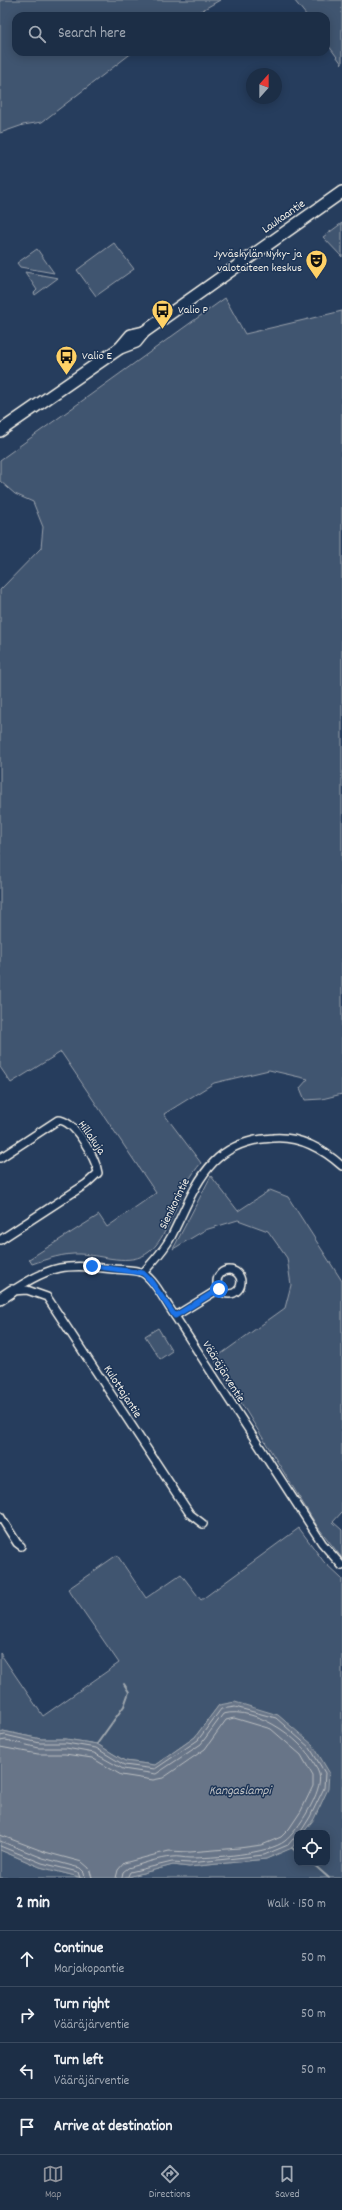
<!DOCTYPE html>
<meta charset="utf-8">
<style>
body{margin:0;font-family:Dekko,sans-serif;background:#25364d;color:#f1f3f6}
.controls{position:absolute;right:12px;bottom:12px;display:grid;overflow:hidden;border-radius:8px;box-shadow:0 2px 10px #0003}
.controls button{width:36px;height:36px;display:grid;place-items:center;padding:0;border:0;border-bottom:1px solid #3a4a5f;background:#1c2e46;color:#f1f3f6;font:20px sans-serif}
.compass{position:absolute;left:246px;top:68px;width:36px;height:36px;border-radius:50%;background:#1c2e46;box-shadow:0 2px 10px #0003;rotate:21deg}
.stop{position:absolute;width:12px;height:12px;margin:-9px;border:3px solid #1a73e8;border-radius:50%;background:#fff}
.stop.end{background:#1a73e8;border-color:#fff;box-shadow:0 1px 4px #0008}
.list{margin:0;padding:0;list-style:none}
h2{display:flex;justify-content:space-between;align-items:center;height:52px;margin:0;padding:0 16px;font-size:17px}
h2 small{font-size:13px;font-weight:400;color:#a0a8b3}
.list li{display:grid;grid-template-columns:26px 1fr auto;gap:12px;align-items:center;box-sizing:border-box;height:56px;padding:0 16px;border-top:1px solid #3a4a5f}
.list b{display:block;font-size:15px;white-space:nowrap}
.list p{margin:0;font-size:13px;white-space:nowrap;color:#a0a8b3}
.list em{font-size:13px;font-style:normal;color:#a0a8b3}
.icon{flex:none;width:22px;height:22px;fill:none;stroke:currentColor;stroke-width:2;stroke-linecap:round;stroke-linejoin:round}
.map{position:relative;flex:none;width:342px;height:1878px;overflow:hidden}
.search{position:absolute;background:#1c2e46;box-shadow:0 2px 10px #0003;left:12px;right:12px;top:12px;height:44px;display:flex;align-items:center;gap:10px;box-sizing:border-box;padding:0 14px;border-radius:12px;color:#a0a8b3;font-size:15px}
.sheet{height:276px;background:#1c2e46}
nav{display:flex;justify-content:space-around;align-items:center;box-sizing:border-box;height:56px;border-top:1px solid #3a4a5f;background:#1c2e46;font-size:11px;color:#a0a8b3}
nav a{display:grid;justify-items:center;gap:2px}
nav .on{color:#8c9099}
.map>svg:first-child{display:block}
</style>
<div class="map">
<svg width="342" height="1878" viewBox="0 0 342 1878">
<rect width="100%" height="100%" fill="#263d5d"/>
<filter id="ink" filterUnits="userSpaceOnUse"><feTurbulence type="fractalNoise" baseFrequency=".025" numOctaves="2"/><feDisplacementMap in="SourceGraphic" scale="8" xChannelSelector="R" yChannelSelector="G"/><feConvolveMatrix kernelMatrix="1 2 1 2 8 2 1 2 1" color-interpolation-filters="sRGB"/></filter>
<g filter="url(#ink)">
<g fill="#40546f" stroke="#9aa2ac">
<polygon points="0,0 220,0 192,16 16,16 16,52 133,52 42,122 23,125 0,133"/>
<polygon points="294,0 342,0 342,64 326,42 326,16 307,16"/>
<polygon points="342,223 342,257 323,237"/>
<polygon points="114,243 134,269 96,296 77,270"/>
<polygon points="37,249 54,273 20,267 17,263"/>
<polygon points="25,272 58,278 35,295 34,293 37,290"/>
<path d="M225,298l20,36 97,-23v783l-20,5 -17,1 -5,-12 8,-9 -39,-9 -55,13 -50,31 37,49c-5,6 -10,13 -14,20 -10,20 -21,56 -38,69 -19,15 -47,3 -69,2 -16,-1 -33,5 -48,10l-3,-5 70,-44 8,12 49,-34 -95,-141 -50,31 -11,-16v-477l41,-42 2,-21 -10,-25 -18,-8 -15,-13v-21z"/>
<polygon points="211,1176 238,1211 270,1190 288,1197 342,1281 342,1512 333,1522 342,1530 342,1558 317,1526 214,1359 285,1308 291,1285 287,1258 268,1231 238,1220 205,1230 173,1249"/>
<polygon points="158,1328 172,1351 160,1359 145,1336"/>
<path d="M299,1528l25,34 18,17v299h-218l49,-13 16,2 77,-8 25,-11 6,-7v22h30v-30h-24c14,-18 24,-37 26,-61l-110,-67 -24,32 -40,28 -30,-4 -28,-17 -31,-5h-25l-38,-8 -3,2v-80l43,63 76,-53 -51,-74 49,-34 29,43 35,-24 20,26z"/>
<polygon points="0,1850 40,1867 83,1878 0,1878"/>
</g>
<polygon fill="#677588" stroke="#9fa7ae" points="235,1702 278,1715 313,1745 329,1772 328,1789 314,1819 303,1833 297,1833 297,1841 292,1848 266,1859 189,1867 173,1865 124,1878 83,1878 40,1867 0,1850 0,1733 3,1731 41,1739 66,1739 97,1744 125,1761 155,1765 195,1737 219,1705"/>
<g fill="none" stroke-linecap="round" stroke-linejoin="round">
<g stroke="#bcbfc2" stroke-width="1">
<polyline points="0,1736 5,1735 40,1743 66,1743 96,1748 124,1765 155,1769 198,1740 221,1709 235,1707 276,1718 310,1748 325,1773 324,1788 310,1817 300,1833"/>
<path d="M0,1741l6,-1 33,8h27l28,5 29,16 33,5 45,-30 22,-30c34,-9 86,28 96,60 5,16 -22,58 -34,67 -16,13 -74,17 -95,17 -6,0 -12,-2 -18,-1 -14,1 -30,7 -44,11l-5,4 -1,6"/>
<polyline points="0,1747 38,1754 65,1754 92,1758 121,1775 153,1780 163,1778 205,1749 226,1720 234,1718 271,1729 301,1755 313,1776 313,1786 301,1811 289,1829 281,1837 262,1845 239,1848 190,1852 169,1851 124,1863 118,1870 116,1878"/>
<polyline points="0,1835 45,1852 82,1862 89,1868 92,1878"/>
<polyline points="0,1841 43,1858 80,1868 84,1872 85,1878"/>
<polyline points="0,1846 42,1863 78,1872 80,1878"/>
<polyline points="127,1878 130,1872 172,1862 190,1863 264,1855 288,1845 293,1839 297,1839"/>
</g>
<g stroke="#9fa7ae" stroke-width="2">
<polyline points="97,1744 124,1706 129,1692 124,1684"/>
<polyline points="292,1848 297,1852"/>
<polyline points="312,1863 329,1878"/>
</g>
<defs>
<g id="street">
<path d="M0,1158l58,-38c17,0 38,39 40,53l-12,11 -86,56"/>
<circle cx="229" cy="1282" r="12"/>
<path d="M143,1273c10,-12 20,-21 28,-36 25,-49 36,-96 102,-99 26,-2 50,11 69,28"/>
<path d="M12,1291c39,-26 55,-28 101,-22 9,1 22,0 30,4 11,7 19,23 26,34l153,236 20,23"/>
<polyline points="12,1291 27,1290 47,1297 190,1514 203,1524"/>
<polyline points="175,1316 219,1289"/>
<polyline points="0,1516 17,1543 21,1546"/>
</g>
<g id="secondary">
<polyline points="120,348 131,335 144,332"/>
<polyline points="0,431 120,348 136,342 144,332 342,192"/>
<polyline points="0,1299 12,1291"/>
</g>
</defs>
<use href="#street" stroke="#f4f1e8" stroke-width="10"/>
<use href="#secondary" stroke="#f4f1e8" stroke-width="14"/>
<use href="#street" stroke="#1d3557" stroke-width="7"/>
<use href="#secondary" stroke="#1d3557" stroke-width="11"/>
</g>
</g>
<g fill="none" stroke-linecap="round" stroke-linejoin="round" filter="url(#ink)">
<polyline stroke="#1a73e8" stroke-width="5" points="92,1266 143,1273 150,1280 175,1316 219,1289"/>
</g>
<defs>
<symbol id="theatre-pin" viewBox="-11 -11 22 30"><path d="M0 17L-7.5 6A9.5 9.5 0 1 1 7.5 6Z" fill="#ffd166" stroke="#1d3557"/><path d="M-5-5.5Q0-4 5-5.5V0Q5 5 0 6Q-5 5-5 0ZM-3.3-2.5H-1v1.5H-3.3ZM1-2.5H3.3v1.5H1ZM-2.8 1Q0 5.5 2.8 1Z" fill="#111"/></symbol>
<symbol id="bus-pin" viewBox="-11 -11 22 30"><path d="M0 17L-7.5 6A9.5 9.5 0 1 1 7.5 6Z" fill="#ffd166" stroke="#1d3557"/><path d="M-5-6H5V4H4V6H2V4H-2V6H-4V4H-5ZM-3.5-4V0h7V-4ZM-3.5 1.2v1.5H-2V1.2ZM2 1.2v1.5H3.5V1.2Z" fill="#111"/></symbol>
</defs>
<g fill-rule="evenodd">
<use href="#theatre-pin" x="304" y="248" width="25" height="34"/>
<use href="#bus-pin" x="150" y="298" width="25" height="34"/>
<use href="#bus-pin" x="54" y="344" width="25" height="34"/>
</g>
<g text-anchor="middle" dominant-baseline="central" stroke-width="3" stroke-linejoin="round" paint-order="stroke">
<g font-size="12" fill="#f4f1e8" stroke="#1d3557">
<text transform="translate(284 217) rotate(-35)">Laukaantie</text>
<text transform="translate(91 1138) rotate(55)">Hillakuja</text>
<text transform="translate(175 1204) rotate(-64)">Sienikorintie</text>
<text transform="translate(223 1372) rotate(58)">Vääräjärventie</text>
<text transform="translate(122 1392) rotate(57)">Kulottajantie</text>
</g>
<g font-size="12" fill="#f4f1e8" stroke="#1d3557" text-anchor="start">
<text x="302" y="254" text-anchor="end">Jyväskylän Nyky- ja<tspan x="302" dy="14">valotaiteen keskus</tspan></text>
<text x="178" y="310">Valio P</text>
<text x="82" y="356">Valio E</text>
</g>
<g font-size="13" font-style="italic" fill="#bcbfc2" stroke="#1d3557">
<text x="240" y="1791">Kangaslampi</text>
</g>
</g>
</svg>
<div class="controls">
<button><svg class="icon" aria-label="locate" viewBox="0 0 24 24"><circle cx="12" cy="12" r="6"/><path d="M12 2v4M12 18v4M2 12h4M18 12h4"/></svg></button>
</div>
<svg class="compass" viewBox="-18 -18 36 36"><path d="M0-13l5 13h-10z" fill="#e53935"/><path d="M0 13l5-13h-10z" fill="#a0a8b3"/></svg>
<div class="stop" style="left:219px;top:1289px"></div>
<div class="stop end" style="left:92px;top:1266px"></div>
<div class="search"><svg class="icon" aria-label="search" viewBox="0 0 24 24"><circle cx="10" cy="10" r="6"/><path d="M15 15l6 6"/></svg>Search here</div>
</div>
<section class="sheet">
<h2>2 min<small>Walk · 150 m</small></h2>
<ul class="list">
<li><svg class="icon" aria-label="ahead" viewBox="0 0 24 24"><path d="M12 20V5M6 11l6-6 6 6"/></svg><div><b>Continue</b><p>Marjakopantie</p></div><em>50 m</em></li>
<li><svg class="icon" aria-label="right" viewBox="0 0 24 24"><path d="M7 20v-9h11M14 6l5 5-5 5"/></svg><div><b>Turn right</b><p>Vääräjärventie</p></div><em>50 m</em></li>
<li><svg class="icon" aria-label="left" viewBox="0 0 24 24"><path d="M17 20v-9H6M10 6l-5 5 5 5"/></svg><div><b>Turn left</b><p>Vääräjärventie</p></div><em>50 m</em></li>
<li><svg class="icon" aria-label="arrive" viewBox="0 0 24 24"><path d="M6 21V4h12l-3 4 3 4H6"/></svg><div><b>Arrive at destination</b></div></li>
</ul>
</section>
<nav>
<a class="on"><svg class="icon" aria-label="map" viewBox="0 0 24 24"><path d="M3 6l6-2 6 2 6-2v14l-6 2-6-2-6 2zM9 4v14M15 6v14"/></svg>Map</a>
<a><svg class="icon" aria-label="directions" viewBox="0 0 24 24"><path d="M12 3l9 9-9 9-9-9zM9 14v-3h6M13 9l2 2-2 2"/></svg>Directions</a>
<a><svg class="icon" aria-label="saved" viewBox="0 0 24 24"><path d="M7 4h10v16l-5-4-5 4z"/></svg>Saved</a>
</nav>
